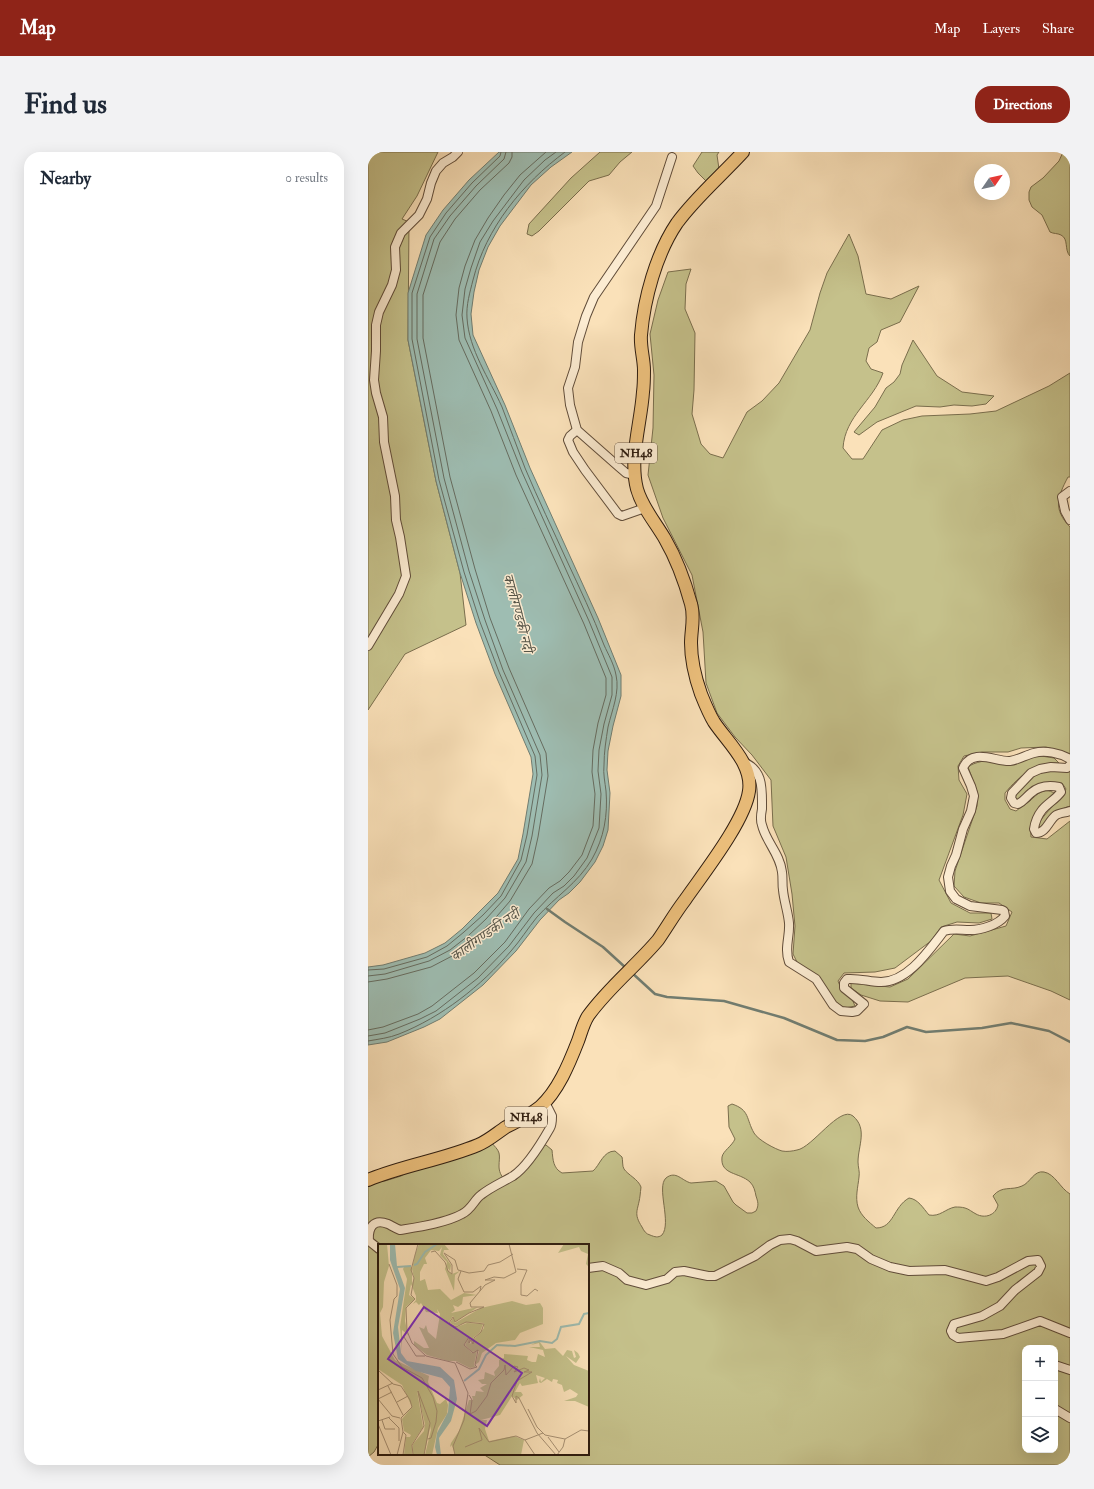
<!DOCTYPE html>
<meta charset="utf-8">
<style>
body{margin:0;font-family:"IM FELL Double Pica","Noto Serif Devanagari",serif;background:#f2f2f3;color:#1f2937}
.controls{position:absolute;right:12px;bottom:12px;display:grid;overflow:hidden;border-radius:8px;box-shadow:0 4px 16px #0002}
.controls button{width:36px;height:36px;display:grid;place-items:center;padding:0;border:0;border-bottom:1px solid #e0e1e3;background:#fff;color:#1f2937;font:20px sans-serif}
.compass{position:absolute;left:606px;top:12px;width:36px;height:36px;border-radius:50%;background:#fff;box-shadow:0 4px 16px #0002;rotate:56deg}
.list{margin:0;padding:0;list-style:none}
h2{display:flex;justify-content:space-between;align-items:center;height:52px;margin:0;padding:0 16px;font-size:17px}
h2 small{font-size:13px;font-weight:400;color:#747a83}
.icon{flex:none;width:22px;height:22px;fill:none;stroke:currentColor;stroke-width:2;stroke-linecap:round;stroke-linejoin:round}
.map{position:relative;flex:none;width:702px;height:1313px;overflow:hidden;border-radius:16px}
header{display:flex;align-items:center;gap:24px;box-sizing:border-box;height:56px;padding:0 20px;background:#8f2418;color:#fff}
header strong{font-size:19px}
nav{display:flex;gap:22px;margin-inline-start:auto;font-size:14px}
.intro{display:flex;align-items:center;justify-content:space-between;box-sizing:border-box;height:96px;padding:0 24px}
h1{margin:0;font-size:28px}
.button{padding:10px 18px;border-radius:16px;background:#8f2418;color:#fff;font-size:14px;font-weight:700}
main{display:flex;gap:24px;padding:0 24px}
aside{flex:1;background:#fff;border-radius:16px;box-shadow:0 4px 16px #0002}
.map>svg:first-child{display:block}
</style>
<header>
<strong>Map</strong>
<nav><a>Map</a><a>Layers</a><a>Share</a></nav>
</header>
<div class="intro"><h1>Find us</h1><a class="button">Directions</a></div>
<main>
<aside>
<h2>Nearby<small>0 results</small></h2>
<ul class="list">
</ul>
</aside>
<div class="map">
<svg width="702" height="1313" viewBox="0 0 702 1313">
<rect width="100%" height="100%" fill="#fae1b9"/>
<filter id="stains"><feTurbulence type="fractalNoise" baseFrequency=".005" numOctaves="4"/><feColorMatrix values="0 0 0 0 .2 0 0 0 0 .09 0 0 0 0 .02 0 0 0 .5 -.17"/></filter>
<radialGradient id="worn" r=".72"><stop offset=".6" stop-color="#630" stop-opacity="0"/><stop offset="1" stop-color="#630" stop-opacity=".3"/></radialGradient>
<g fill="#c5c18b" stroke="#7a6e4d" fill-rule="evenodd">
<polygon points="0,0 70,0 49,44 34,67 41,70 40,188 68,329 92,421 98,473 37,502 0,558"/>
<polygon points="232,0 264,0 252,10 241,23 221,29 171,79 164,84 159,82 161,72 203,26"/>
<polygon points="334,0 351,0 349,3 351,17 338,29 330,21 325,14"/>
<path d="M695,0h7v104c-6,-6 -1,-17 -9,-21 -4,-2 -7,-1 -11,-3l-8,-17 -10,-8 -3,-7v-8l2,-5 12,-9 16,-17z"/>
<path d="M481,82l9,22 8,38 25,5 28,-13 -19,36 -19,8 -4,12 -8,6 -3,13 5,8 12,4c-10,28 -38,43 -40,75l9,11h11l19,-29 21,-10 19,-4 48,-2 26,-3 53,-25 21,-13v104h-2c-11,21 -15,32 2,50v229l-6,-4 -18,-5 -25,1 -13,4h-26l-18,4 -6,10 1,14 8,14 -4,21 -24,65 12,23 19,10h21l1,6 -13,4 -22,-1 -16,5 -10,14 -36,27 -20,4 -31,1 -6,8 4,10 10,8 3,7 -10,2 -8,-5 -40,-41 -4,-8 2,-28 -3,-32 -6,-37 -13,-31 -2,-46 -19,-25 -17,-18 -18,-24 -11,-30 -3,-51 -11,-57 -29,-57 -15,-43 5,-47 1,-53 -4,-41 8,-34 10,-28 23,-3 -5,15 -1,25 10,24 -1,57 -2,24 9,30 9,10 13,4 24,-46 15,-11 17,-18 31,-53 10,-37 7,-20z"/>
<polygon points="545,188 569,224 594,240 626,244 618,252 604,254 586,253 572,255 548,254 509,270 491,283 486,280 507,255 518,236 526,230 532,222 534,213"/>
<path d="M673,604l13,2 5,5c-23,-1 -40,13 -54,30v7l5,9 6,2c5,-4 10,-7 14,-10 7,-7 14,-14 24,-8 -14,14 -25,22 -23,44l16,2 23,-18v179l-19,-9 -43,-15 -43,2 -57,24 -28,-1 -19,-6 -10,-7v-5l39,4 18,-8 46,-45 16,2 36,-10 6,-14 -13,-9h-18l-17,-6 -10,-11 1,-15 22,-65v-15l-9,-24c12,-10 56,-9 73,-11z"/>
<path d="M702,616v38c-14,4 -20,12 -29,23l-3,-4c8,-15 21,-22 28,-36l-4,-6h-20l-25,18 -3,-2c6,-13 19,-26 34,-28 10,-1 12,1 22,-3z"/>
<path d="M364,952c18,6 14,15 22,29 4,7 21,16 28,18 5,1 11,0 15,-1 15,-2 43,-45 56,-34 15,13 5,30 5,46 0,5 2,10 1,15 -1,10 -4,20 -1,30 3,9 11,15 18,21 18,0 17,-21 33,-30 9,1 14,10 20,17 11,2 16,-6 26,-8 3,0 7,0 10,1 4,1 7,4 11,6 9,5 20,1 22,-9l-5,-9c9,-11 18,-5 29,-10 8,-3 12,-16 22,-14 11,2 16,16 26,22v271h-570l-17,-11h105v-209h-209v198l-5,9 -6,5v-274l17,-2 16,-5 16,-9 75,-24c2,3 6,6 7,10 1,4 0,8 0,13 0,11 8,18 18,13l25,-33 4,-1 6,5c1,10 1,18 10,23l31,-2c7,-6 10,-20 22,-20l7,6c1,3 0,9 2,12 4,6 14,10 17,18 0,3 -1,6 -1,9 -2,15 -7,17 2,31 2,4 4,7 8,8 5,2 8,3 12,0 10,-12 -6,-48 4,-57 10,-8 16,3 25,5l25,-2 8,5 9,16 3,3 11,8h5l4,-2c3,-6 2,-9 0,-15 -1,-5 -2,-10 -6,-14 -11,-10 -30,-7 -28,-25 1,-6 10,-11 13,-18l-6,-12 -1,-21zM657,1196h30v102h-30z"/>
</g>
<polygon fill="#9ebdb2" stroke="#717d71" points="131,0 204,0 183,15 163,33 132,74 120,95 111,118 106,140 103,162 105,183 137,253 162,316 230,466 253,523 253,544 245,574 240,599 239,618 242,641 240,678 235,694 227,710 212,730 201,741 191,748 172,768 148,799 115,833 72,867 56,875 19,890 0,893 0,815 15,813 57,801 77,791 94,777 130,741 150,707 155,682 165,622 163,605 127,522 108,471 92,421 68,329 40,188 40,141 58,83 75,58 101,28"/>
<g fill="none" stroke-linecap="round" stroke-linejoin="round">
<g stroke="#666c60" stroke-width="1">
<polyline points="0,818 16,817 59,805 79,794 96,780 115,763 133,744 153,708 159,683 169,623 167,604 131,520 112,470 96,420 71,328 44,187 44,141 62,85 78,61 104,31 132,4 133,0"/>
<polyline points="0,824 17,822 61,809 82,798 100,784 118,767 137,746 158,710 164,684 174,623 172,603 135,518 117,468 101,419 76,326 49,187 49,142 66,87 82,64 108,34 136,7 138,0"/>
<polyline points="0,830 19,827 63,815 86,803 103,788 123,771 142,749 164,712 170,685 180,624 178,601 141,516 122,466 107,417 82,325 55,186 55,143 72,90 87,67 112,38 141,11 144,5 144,0"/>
<polyline points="0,878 15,875 50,862 64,854 106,821 137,790 161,757 181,736 192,729 201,720 214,703 225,674 227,642 224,620 225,598 230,571 238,543 238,526 216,472 148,323 123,259 91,188 88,163 91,136 97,114 107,88 120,66 136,43 152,23 178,0"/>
<polyline points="0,884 17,881 52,867 68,859 110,826 141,794 166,761 185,741 196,734 206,724 219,706 231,676 233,642 230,619 231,598 236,572 244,543 244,525 221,469 154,320 129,257 97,186 94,163 97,137 103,116 112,90 125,69 156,28 177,8 188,0"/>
<path d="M0,889c11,-2 21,-3 31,-7 43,-17 82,-48 112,-83 9,-10 17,-23 26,-34 18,-20 41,-34 55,-58 12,-21 16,-44 14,-68 -1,-9 -3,-17 -2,-26 0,-13 2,-25 4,-38 4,-17 12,-35 8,-52 -2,-11 -8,-21 -12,-30 -11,-29 -24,-56 -37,-84 -14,-31 -29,-62 -42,-93 -8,-20 -15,-41 -23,-61 -13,-29 -33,-57 -35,-89 -1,-13 3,-26 6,-38 13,-52 49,-96 92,-128"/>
</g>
<g stroke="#717d71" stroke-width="2.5">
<polyline points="179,757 197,770 235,795 258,816"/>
<polyline points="263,820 287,842 299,845 356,849 416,866 469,888 497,889 515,885 539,875 558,880 614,876 643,871 681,879 702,890"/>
</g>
<defs>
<g id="minor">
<polyline points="209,278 202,284 200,288 205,300 217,318 250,362 254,364 277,356"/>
<polyline points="267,323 258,321 251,315 209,278 202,253 200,236 207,215 210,190 218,164 226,145 288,54 304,5"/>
<polyline points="702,339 694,345 697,359 702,368"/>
<polyline points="0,494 31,442 38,424 32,385 28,368 27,344 16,290 15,265 8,241 6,228 8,199 8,173 11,160 24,133 28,118 27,95 33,81 51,63 59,47 63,31 68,19 75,11 85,5 90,0"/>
<path d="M373,609c23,8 21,28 21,48 -1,5 -2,11 0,16 4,17 18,29 20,47 1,6 0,12 1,18 1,11 5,22 6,33 1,14 -5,25 0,39l27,17 17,26 8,6 11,1 5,-1 7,-7 -20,-16v-5l3,-4c13,-1 23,3 34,3 27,0 48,-32 63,-51 9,-3 17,-1 26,-1 11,0 28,-5 35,-14l-1,-5 -2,-1 -32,-4 -14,-7 -6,-8 -2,-14 3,-11 5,-11 7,-26 8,-18 3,-15 -3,-10 -8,-18c9,-21 33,-6 47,-7 8,-1 16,-6 24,-8 11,-3 26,0 36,6"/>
<path d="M702,613l-3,3 -16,-1 -11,2 -9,4 -19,20 -1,5 3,5 4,1c6,-3 8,-7 13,-11 8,-7 18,-8 28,-6l2,5c-5,7 -13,11 -19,18 -4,5 -7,12 -8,19l2,4c10,0 12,-11 19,-17 3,-3 10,-3 15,-5"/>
<path d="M11,1097l-10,-8c-1,-13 4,-23 19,-17 4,2 7,4 12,6 18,-3 46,-7 62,-16 10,-5 12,-14 19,-19 10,-8 22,-13 32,-19 14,-9 29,-34 37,-48 2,-3 2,-8 2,-12l-4,-8 -8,-2"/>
<polyline points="220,1116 235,1114 251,1121 259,1128 278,1133 299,1127 307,1120 316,1119 340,1124 347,1124 387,1104 402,1093 412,1088 422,1087 429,1089 448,1099 479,1095 489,1097 503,1107 522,1115 541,1119 577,1118 618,1129 630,1125 660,1109 670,1108 673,1114 670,1120 647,1138 632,1154 614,1164 586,1172 583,1179 585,1183 590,1186 635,1182 672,1169 702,1181"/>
<polyline points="687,1213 702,1218"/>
<polyline points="687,1257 702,1266"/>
</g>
<path id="highway" d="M0,1028c36,-15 74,-20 110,-35 10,-4 19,-12 28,-18 12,-6 24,-12 34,-20 18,-16 29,-43 38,-66 3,-8 5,-17 10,-25 20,-28 48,-50 70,-76 9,-13 17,-27 27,-40 18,-26 60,-79 64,-109 4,-27 -21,-48 -35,-69 -5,-8 -9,-18 -13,-28 -6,-17 -10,-33 -10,-51 0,-13 4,-26 0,-39 -6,-22 -15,-46 -26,-65 -10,-17 -23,-32 -28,-50 -8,-31 4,-66 6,-97 1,-7 1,-14 1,-22 0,-11 -4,-23 -3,-35 3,-36 15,-81 36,-112 18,-25 45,-48 66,-71"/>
</defs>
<use href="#minor" stroke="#614d3a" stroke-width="10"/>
<use href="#highway" stroke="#2e1c0f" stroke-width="14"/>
<use href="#minor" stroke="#fcecd2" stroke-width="8"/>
<use href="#highway" stroke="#edc07c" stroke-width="12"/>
</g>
<g text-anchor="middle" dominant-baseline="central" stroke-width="3" stroke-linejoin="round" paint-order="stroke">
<g fill="#fcecd2" stroke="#6c5a4a" stroke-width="1">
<rect x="247" y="291" width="42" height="20" rx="3"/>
<rect x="137" y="955" width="42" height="20" rx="3"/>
</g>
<g font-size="12" font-weight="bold" fill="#2e1c0f">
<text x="268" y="301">NH48</text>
<text x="158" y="965">NH48</text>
</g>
<g font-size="14" font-style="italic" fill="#555448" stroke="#fcecd2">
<text transform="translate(150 461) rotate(75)">कालीगण्डकी नदी</text>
<text transform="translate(117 783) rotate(-35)">कालीगण्डकी नदी</text>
</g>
</g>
<g transform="translate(10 1092)">
<rect width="211" height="211" fill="#fae1b9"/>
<path d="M0,0h9l2,22 -5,16 -1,25 -3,6 2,23 13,24 34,16 -1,6 9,21 3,1 6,-5 2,6 -1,9 -9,14 -6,27h-7l6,-25 -3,-12 2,10 -6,27h-11v-11l11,-13 1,-7 -8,-34 6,37 -11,17v11h-8l2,-18h4l1,-2 -7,-4 -2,-12 10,-12 -10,-22 -24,-16zM41,0h25l5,6h-5l-1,4 8,11 -1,6 -3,-4 1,4 4,3 8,-3 -5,4 -1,16 -9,-22 2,-7 -7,-7 2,-8 -3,4 -8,-1 -6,8 2,6h-3l-4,8v9l5,-2 3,11 12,-1 11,11 13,-7 13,2 -14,2 -1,7 -4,3 -5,-2 2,5 -4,3 27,-6 -23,15 -2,-6 -5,7 9,4 10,-4 16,1 -3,8 -7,6v5l-2,-4 -2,5v-7l-5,8 8,8 5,-2 -3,14 2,2 -6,1 -14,-7h-8l-21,-6 -13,-10v-4l10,7h5l-10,-21 5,2 2,-4 2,7 8,7 4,-25 -3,-5 1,4 -12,-1 -5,-9 -2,2 -3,-3 -3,2 3,-4v-4l-5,-12 -2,11 6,4 -9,8 -1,14 3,14 -6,-5v21l-2,-24 7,-48 -4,-10 1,-2h8v17l2,-6 -2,-9 3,-15zM186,0h25v23l-3,-3 2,-10 -7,-3 -2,-4 -21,6zM134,57l14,4 14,-2 3,5v16l-23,9 -5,7 -19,3 -14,10 -3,9 -4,3 4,-14 -7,1 -7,-7 3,-6 2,5 14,-16v-5l-16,-1 -12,4 -6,-3 3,-5 2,5 26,-15zM161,97l6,8 10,-1 8,8 4,-6 5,1 2,7 2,-1 -2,-7 4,3 2,4 -4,6 -10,-7 8,9 15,6v36l-14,-6h-11l12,-4 2,-3 -8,-5 -6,3 -2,-7 -5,-2 1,-3 -5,-1 -1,3 -5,-3 -6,4 -2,-1 1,-4 1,4 4,-4 -9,-3 2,8 -16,3 -2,-3 -5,9h6l2,3 -6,5 -5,-4 -12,19 -19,5h6l-2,9 4,12 25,-5 10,4 -3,15h-66l-3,-10 -2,2 1,-4 8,-12 10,-31h4l-1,-4h3l1,-5 8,1 -4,-4 7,-4h-5l-4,-4 6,-1 1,-7 10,4 -1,-4 5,-6v-6l5,-2v-4l24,2 -1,4 5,2h4l2,-8 7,3 -2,-7 -14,-3h11l-1,-4 -8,2z" fill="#c5c18b"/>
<path d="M12,0h5l2,22 8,22 -7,39 3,26 6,8 33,6 14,13 3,19 -6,22 -12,17 2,17h-4l-2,-8 2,-14 11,-21 2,-25 -8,-9 -26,-7 -18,-12 -5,-26 7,-44 -10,-29z" fill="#9ebdb2"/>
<path fill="none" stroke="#9ebdb2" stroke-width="2" d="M36,21l3,-1 8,-12 12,-8M19,23l14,-1M86,137l15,-12 7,-14 11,-10 18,1 25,-5 12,2 5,-4 4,-12 18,-3 5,-10 5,-1"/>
<path fill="none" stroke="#a89275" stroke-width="1" d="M40,0l-7,26 3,8 -3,17 4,4 -9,9 1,23 5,12 14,13 29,7 13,30 -4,27 -11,26 2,9M53,8l4,-1 10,11 3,9 4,3v-9l-8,-12 11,7 3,10 11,3 15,-2 4,-6 12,-3 13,-8M11,20l8,21v11l-3,3 -4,21 3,34 9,13 20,11 11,19 4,14 -1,11 -5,16 -3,1M139,25l10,1 -6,14v11l6,1 8,-7 3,2M83,27l-3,8 6,13h9l8,-6 -1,5M26,93l12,19h9M78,118l14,7 7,-2 -2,-2 3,-15 -5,3 -9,-8 5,-8v6l2,-3 2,4 1,-6 7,-6 3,-8 -18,-2 -10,5 -7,-4 4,-6 2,5 14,-9 15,-6h-13l-1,-4 15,-18 10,-5h-10l9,-3 10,1 12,-6 -7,-28M0,126l15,14 8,2 9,14 2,7 -11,11 2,14M10,142l15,29M0,146l15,-7M91,151l3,5 -2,14 6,-3 11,-15 4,-13 13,-13 1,-5 1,10 8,-9 4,1 -4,5 10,-4 5,2 -5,2h8l-15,9 -5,15 4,7v-7l3,2 18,35 19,22M0,155l14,17 8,2M0,155l14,-7M19,158l11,-6M150,165l9,18 8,8 20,4M11,174l10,10v13M4,176l3,9h10M0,177l12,-4M0,180l13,31M170,193l11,15M147,196l10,15M87,203l17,-7 -3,-12 10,14 27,-6 9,4 18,-7M19,211l6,-23 3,3 -3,20M35,211l-1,-10 12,-19 -6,-35 12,32 -6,32M179,211l6,-8 2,-8 16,-9 8,1"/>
<path fill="#7b2cbf" fill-opacity="0.15" stroke="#7b2cbf" stroke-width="2" d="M46,63l98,66 -35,53 -99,-67z"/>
<rect width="211" height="211" fill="none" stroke="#2e1c0f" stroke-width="2"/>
</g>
<rect width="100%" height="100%" filter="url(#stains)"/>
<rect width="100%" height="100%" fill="url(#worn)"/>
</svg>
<div class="controls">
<button>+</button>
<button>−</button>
<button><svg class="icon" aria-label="layers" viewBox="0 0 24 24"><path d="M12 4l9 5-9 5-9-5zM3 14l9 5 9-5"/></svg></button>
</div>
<svg class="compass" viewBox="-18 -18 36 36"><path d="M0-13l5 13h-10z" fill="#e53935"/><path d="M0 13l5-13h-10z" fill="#747a83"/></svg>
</div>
</main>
